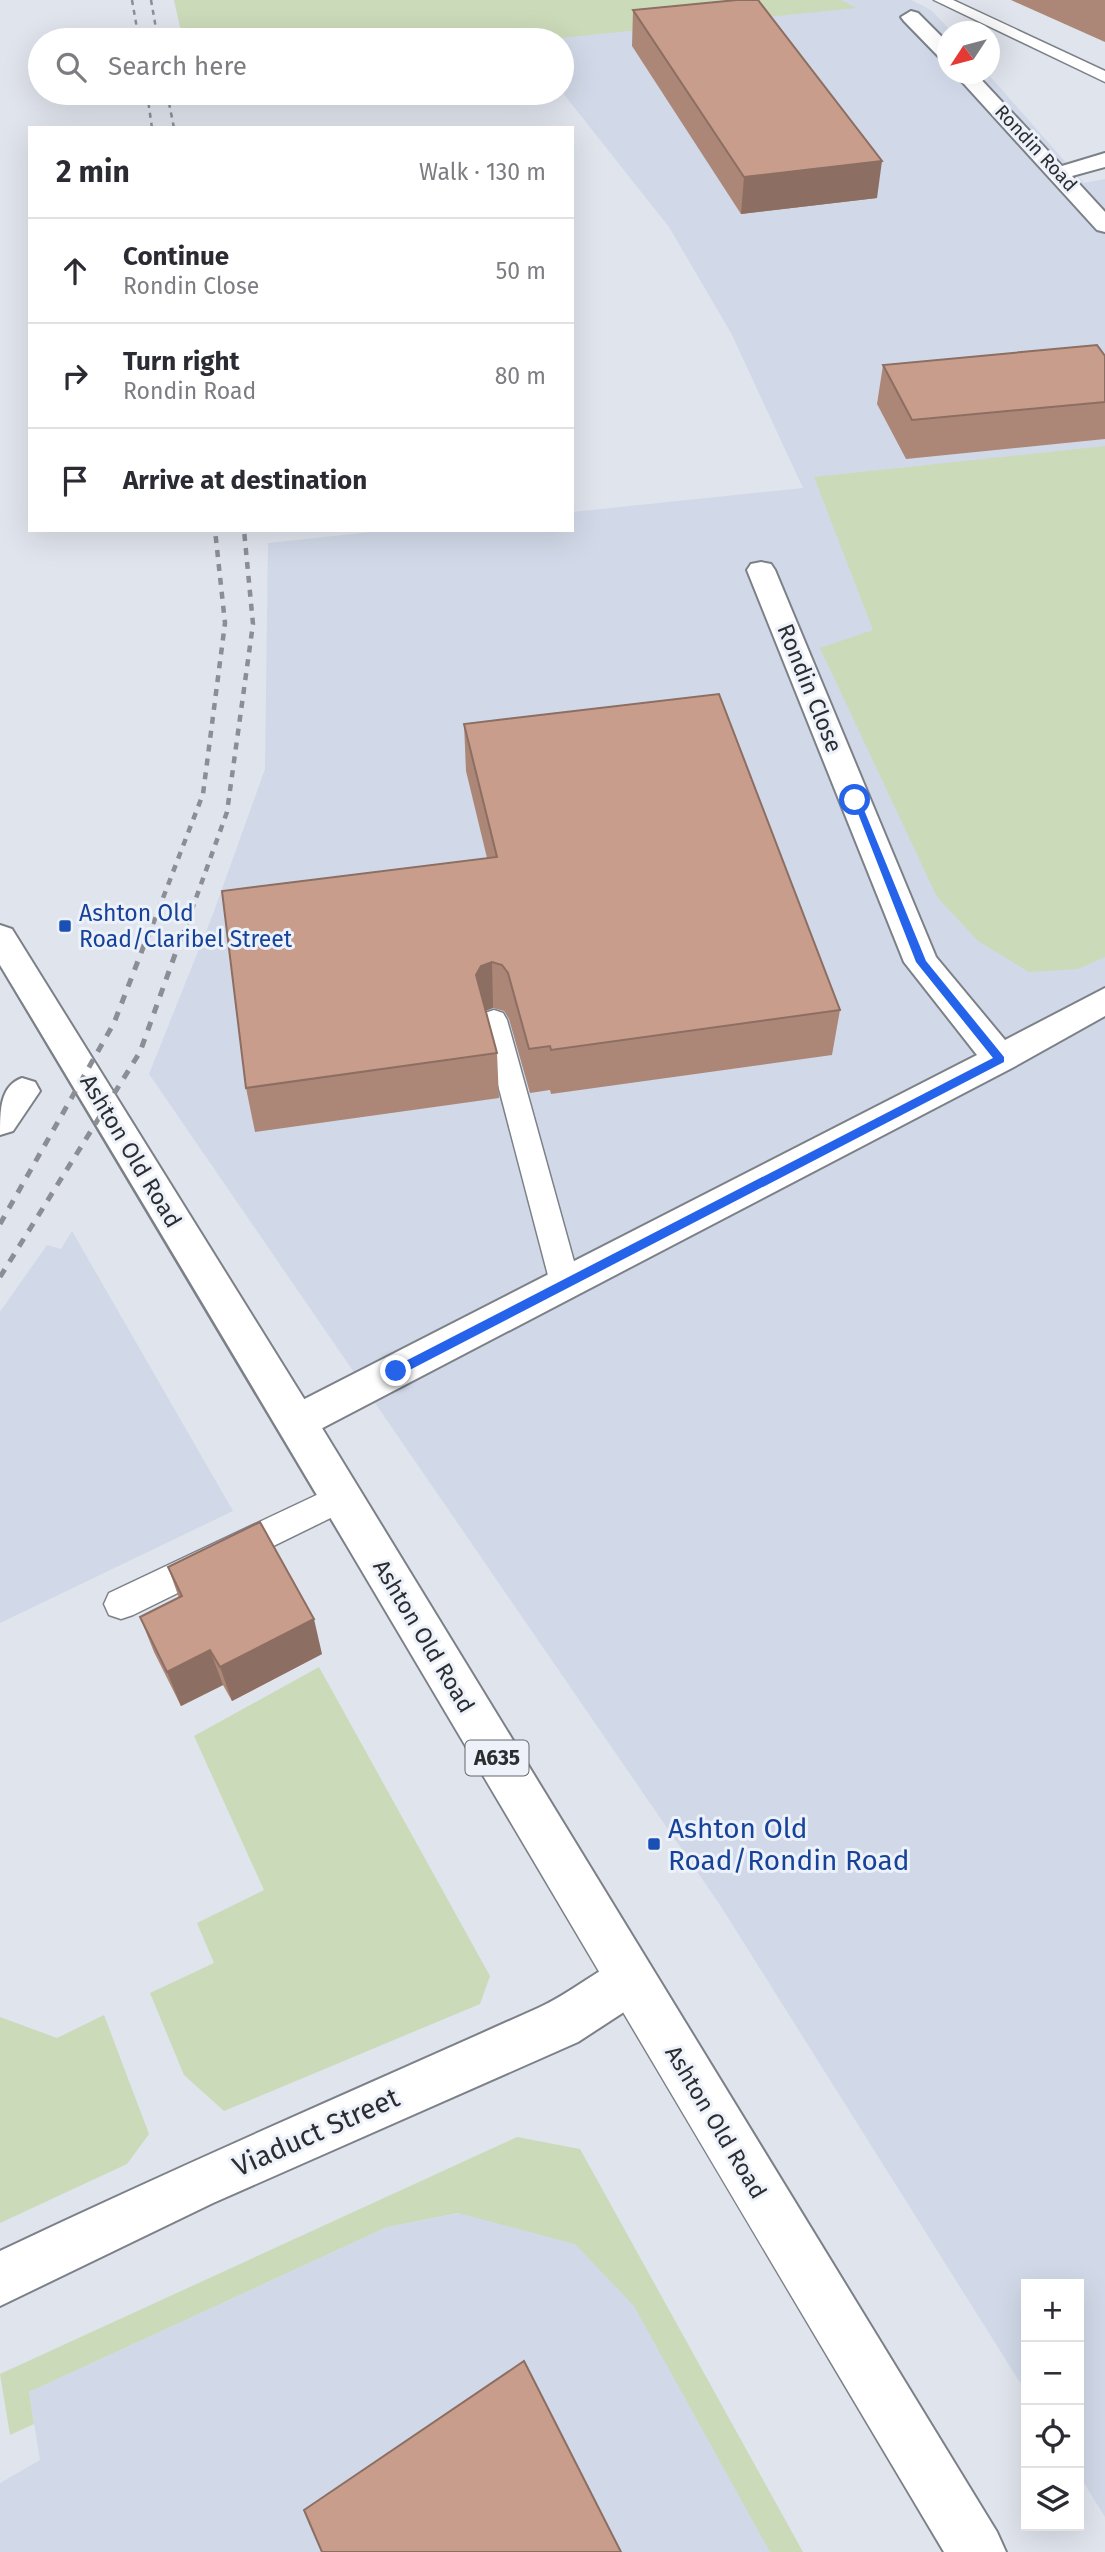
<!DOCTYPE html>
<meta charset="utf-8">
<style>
body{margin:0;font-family:"Fira Sans",sans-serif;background:#f2f2f3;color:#2b2b33}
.controls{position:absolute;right:21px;bottom:21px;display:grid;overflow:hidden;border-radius:0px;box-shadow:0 7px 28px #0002}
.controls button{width:63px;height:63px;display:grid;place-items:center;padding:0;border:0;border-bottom:2px solid #e1e1e2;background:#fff;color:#2b2b33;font:35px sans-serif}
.compass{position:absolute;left:937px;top:21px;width:63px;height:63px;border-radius:50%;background:#fff;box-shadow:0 7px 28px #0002;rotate:234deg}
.stop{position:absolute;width:21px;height:21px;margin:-16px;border:5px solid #2563eb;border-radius:50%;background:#fff}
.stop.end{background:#2563eb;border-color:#fff;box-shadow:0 2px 7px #0008}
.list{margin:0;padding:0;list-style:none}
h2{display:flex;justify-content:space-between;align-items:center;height:91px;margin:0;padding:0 28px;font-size:30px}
h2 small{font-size:23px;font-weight:400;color:#7c7c81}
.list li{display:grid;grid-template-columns:46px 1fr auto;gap:21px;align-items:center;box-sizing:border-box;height:105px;padding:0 28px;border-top:2px solid #e1e1e2}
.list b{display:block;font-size:26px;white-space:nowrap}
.list p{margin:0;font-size:23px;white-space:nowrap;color:#7c7c81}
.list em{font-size:23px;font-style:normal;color:#7c7c81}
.icon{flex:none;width:38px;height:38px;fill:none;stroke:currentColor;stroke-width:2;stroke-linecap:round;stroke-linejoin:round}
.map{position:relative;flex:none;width:1105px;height:2552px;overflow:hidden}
.search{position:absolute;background:#fff;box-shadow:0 7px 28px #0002;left:28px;top:28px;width:546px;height:77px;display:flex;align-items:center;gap:18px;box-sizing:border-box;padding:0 24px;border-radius:38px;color:#7c7c81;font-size:26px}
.panel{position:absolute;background:#fff;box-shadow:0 7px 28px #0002;left:28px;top:126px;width:546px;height:406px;border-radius:0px}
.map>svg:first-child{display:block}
</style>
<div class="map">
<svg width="1105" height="2552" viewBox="0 0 1105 2552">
<rect width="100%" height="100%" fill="#e0e4ed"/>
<g fill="#d1d9e8">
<polygon points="174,0 911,0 931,10 951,31 948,32 948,74 988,74 1084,183 1105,179 1105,2517 1079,2475 1079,2284 1026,2284 1026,2392 720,1905 149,1074 213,914 265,769 268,543 390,530 572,530 572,512 803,488 731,333 669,227 562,92 562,40 183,40"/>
<polygon points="72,1231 233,1511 0,1623 0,1312 47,1245 61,1249"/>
<polygon points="517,2202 592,2237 788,2552 0,2552 0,2483 40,2460 29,2392 387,2227"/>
</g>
<g fill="#cbdab9">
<polygon points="174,0 841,0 856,8 541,40 183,40"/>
<polygon points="1105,446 1105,957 1078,969 1029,972 978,941 937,897 820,648 873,630 814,477"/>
<polygon points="319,1667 490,1976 480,2004 224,2111 184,2075 150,1993 214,1963 197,1923 264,1890 194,1736"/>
<polygon points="104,2015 149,2134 127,2164 0,2223 0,2017 57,2038"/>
<polygon points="517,2137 580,2149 803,2552 770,2552 634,2306 575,2244 458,2213 387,2227 29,2392 34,2424 10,2435 0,2374"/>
</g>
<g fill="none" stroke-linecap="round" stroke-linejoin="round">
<defs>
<g id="lane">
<polygon points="934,0 953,0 1105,71 1105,82"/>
<polygon points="494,1010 503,1013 507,1020 580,1283 576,1292 565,1295 554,1292 550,1283 481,1020 485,1013"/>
<polygon points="342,1483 353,1487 358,1497 353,1507 133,1615 121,1619 109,1615 104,1604 109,1593"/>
</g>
<g id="street">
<polygon points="911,11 918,13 948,43 948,61 941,59 904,21 901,17"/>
<polygon points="955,74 976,74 1062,166 1105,153 1105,167 1072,176 1105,212 1105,232 1097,230"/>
<polygon points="761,562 771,564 775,570 936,957 1005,1040 1105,988 1105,1016 1012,1068 311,1434 297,1439 283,1434 277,1422 283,1410 977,1055 904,962 747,570 751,564"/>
<path d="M22,1078l13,4 5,9 -27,40 -13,4c0,-25 0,-49 22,-57z"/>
</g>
<path id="secondary" d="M630,1955l17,8 8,17 -8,17 -69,45 -365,161 -213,103v-55c178,-85 358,-162 538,-243 32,-14 59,-39 92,-53z"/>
<path id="highway" d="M0,925l12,4 299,481 686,1122 9,20h-62c-316,-528 -626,-1060 -944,-1587z"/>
</defs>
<use href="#lane" stroke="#7c8088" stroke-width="3"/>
<use href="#street" stroke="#7c8088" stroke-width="4"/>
<use href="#secondary" stroke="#7c8088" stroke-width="4"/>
<use href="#highway" stroke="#7c8088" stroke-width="4"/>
<use href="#lane" fill="#fff" fill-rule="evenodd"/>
<use href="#street" fill="#fff" fill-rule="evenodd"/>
<use href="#secondary" fill="#fff" fill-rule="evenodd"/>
<use href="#highway" fill="#fff" fill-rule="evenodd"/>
<g stroke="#8b8e94" stroke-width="2.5" stroke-dasharray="5 5" stroke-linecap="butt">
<polyline points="132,0 139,40"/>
<polyline points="151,0 158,40"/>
<polyline points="147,93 152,128"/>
<polyline points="167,93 174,128"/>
</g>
<g stroke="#8b8e94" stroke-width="4.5" stroke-dasharray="7 7" stroke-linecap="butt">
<polyline points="148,937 203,794 225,623 215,530"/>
<polyline points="182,937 227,812 253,624 244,530"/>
</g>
<g stroke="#8b8e94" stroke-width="5" stroke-dasharray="9 9" stroke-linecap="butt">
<polyline points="0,1224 114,1023 148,935"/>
<polyline points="0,1277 140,1052 182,935"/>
</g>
</g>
<g fill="#ac8778">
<polygon points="1011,0 1105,0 1105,42"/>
<polygon points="633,10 877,198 741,214 632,46"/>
<polygon points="1105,356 1105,439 906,459 877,404 883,365"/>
<polygon points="464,724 840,1010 832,1055 551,1094 550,1090 530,1093 509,1019 504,1011 493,1008 486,1010 497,1053 499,1098 255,1132 246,1088 487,858 466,771"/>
<polygon points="168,1567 322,1654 232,1701 223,1685 181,1706 154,1652 140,1617 179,1598"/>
</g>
<g fill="#8c6e62">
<polygon points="882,161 877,198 741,214 744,177"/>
<polygon points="492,962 493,1008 483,1012 476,975 481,966"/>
<polygon points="314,1619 322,1654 232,1701 220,1667"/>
<polygon points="210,1650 223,1685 181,1706 167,1672"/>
</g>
<g fill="#c89d8c" stroke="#8c6e62" stroke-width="2">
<polygon points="737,0 758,0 882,161 744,177 633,10"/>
<polygon points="1097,345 1105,356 1105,402 912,420 883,365"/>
<polygon points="719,694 840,1010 551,1050 550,1046 529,1049 508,973 502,965 492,962 481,966 476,975 497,1053 246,1088 222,891 497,857 464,724"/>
<polygon points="260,1522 314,1619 220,1667 210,1650 167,1672 140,1617 182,1596 168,1567"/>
<polygon points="524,2361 621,2552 322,2552 304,2510"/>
</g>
<polygon fill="#2563eb" points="852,798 860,800 926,961 1004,1057 1004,1062 400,1375 392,1375 392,1368 993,1058 916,962"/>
<g fill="#1a4fb4" stroke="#edf2fa" stroke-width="2.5">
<rect x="58" y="919" width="14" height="14" rx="3.5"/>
<rect x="647" y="1837" width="14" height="14" rx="3.5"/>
</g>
<g text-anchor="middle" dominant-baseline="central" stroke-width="6" stroke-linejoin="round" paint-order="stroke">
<g font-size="19" fill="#2b2d30" stroke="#edf2fa">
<text transform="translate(1036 148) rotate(47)">Rondin Road</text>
</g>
<rect fill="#edf2fa" stroke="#65686d" stroke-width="2" x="465.5" y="1740.5" width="63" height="35" rx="5"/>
<g font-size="21" font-weight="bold" fill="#2b2d30">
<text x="497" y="1758">A635</text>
</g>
<g font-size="23" fill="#2b2d30" stroke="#edf2fa">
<text transform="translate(810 688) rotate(68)">Rondin Close</text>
<text transform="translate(131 1151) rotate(59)">Ashton Old Road</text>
<text transform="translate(424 1636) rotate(59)">Ashton Old Road</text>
<text transform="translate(716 2122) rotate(59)">Ashton Old Road</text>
</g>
<g font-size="23" fill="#164399" stroke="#edf2fa" text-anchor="start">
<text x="79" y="913">Ashton Old<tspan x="79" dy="26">Road/Claribel Street</tspan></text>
</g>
<g font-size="28" fill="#164399" stroke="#edf2fa" text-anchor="start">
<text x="668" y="1828">Ashton Old<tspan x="668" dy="32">Road/Rondin Road</tspan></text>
</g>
<g font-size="28" fill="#2b2d30" stroke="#edf2fa">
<text transform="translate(316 2132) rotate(-24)">Viaduct Street</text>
</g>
</g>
</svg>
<div class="controls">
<button>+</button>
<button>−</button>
<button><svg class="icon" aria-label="locate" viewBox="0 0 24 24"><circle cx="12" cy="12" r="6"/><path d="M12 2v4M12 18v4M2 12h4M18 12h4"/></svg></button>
<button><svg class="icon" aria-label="layers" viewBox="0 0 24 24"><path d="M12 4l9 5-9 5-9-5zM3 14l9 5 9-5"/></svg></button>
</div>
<svg class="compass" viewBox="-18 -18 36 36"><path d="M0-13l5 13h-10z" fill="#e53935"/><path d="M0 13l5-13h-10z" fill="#7c7c81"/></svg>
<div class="stop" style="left:855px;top:800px"></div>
<div class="stop end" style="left:396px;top:1371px"></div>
<div class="search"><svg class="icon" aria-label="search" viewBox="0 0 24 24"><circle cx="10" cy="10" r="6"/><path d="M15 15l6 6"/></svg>Search here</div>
<section class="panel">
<h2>2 min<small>Walk · 130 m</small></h2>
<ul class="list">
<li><svg class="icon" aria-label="ahead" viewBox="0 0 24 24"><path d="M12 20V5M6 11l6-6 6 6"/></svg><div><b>Continue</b><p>Rondin Close</p></div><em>50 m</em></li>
<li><svg class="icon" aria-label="right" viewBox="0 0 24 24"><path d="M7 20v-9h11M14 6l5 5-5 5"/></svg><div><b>Turn right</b><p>Rondin Road</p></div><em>80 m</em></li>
<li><svg class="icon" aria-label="arrive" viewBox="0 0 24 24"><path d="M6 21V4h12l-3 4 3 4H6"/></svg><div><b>Arrive at destination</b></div></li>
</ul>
</section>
</div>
